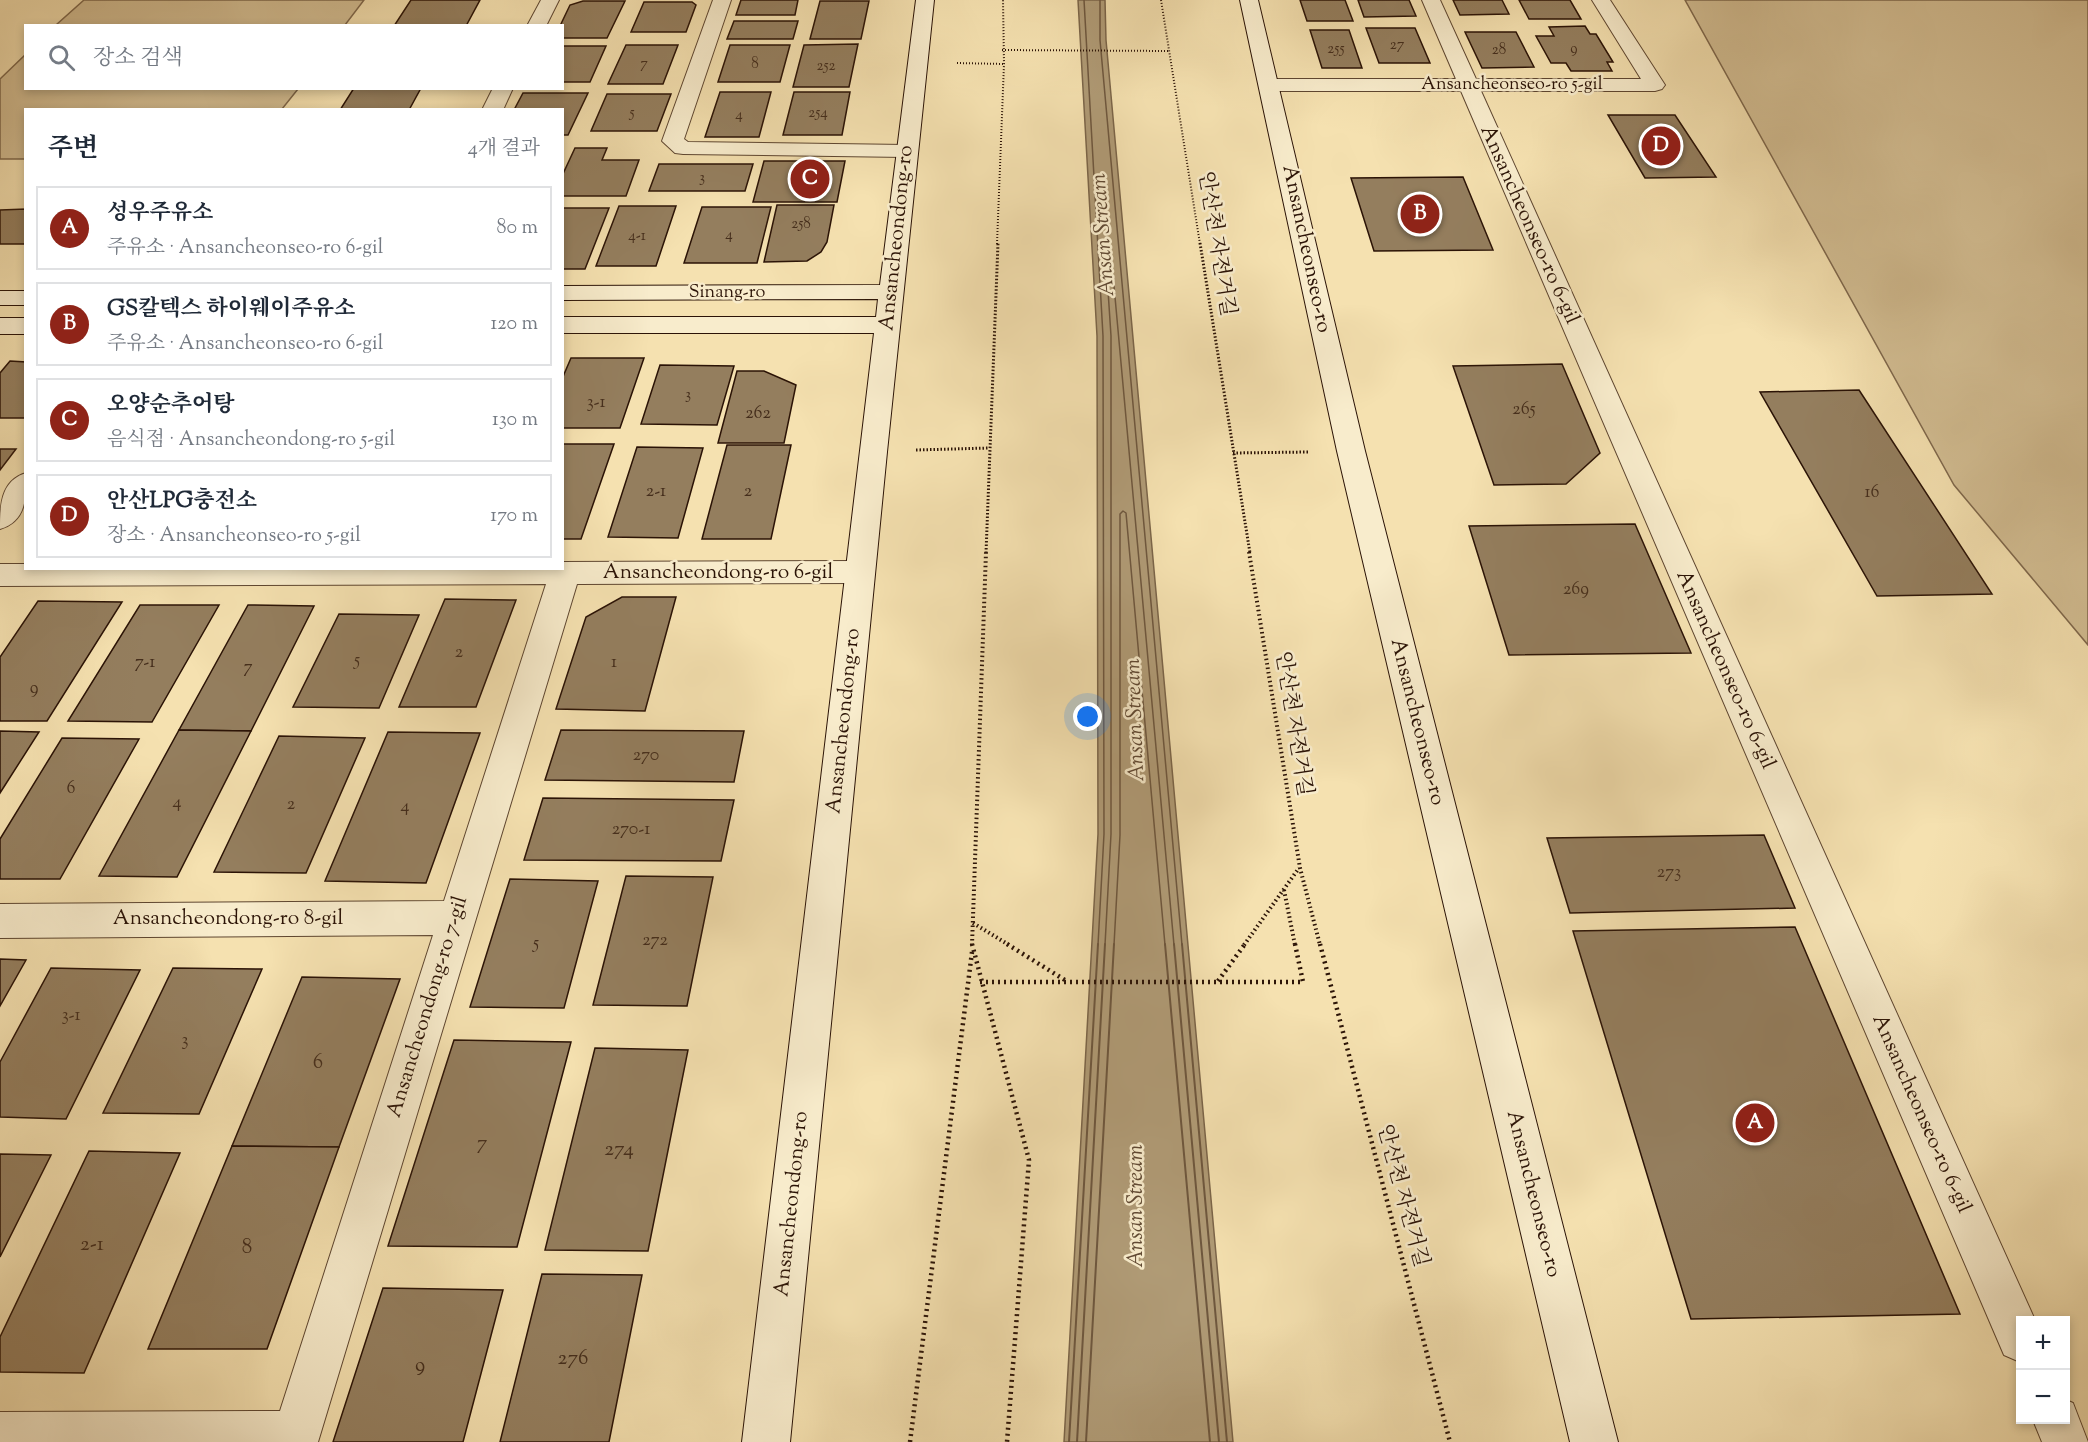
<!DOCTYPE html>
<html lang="ko">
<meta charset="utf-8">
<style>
body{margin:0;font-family:"Sorts Mill Goudy","Noto Serif KR",serif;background:#f2f2f3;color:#1f2937}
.controls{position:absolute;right:18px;bottom:18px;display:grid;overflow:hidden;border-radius:0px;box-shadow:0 3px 9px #0003}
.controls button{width:54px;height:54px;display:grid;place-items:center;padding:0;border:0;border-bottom:2px solid #e0e1e3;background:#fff;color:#1f2937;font:30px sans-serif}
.you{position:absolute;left:1088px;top:717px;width:21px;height:21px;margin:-15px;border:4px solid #fff;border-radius:50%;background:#1a73e8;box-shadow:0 0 0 9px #1a73e833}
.badge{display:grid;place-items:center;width:39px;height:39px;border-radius:50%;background:#8f2418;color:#fff;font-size:20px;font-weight:700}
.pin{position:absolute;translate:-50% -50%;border:3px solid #fff;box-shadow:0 2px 6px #0006}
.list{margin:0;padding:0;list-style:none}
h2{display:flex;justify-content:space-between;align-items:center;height:78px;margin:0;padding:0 24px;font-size:26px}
h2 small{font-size:20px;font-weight:400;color:#747a83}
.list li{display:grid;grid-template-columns:39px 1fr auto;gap:18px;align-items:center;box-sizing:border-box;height:84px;margin:0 12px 12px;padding:0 12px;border:2px solid #e0e1e3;border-radius:0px}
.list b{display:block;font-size:22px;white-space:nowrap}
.list p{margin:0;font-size:20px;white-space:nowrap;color:#747a83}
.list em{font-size:20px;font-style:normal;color:#747a83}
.icon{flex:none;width:33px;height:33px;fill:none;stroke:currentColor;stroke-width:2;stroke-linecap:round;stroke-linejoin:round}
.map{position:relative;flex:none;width:2088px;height:1442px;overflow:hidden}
.search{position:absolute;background:#fff;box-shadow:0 3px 9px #0003;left:24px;top:24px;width:540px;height:66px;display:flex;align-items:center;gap:15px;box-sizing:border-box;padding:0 21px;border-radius:0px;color:#747a83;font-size:22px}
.panel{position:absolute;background:#fff;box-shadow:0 3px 9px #0003;left:24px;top:108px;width:540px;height:462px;border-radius:0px}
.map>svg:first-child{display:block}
</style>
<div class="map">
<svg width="2088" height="1442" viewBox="0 0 2088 1442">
<rect width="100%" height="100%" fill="#f5e1b0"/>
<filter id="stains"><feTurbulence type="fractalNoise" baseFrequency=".00333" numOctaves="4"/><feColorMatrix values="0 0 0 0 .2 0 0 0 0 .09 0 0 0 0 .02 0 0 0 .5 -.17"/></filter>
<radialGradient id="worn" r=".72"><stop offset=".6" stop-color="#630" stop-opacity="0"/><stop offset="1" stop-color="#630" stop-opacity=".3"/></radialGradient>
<g fill="#d3be93" stroke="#7f684c" stroke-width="1.5">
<polygon points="84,0 364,0 345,25 56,25"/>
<polygon points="1685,0 2088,0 2088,645 1954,485"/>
<polygon points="25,55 26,88 298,89 282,109 26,110 25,159 0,159 0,79"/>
</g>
<polygon fill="#b09b76" stroke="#7b6549" stroke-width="1.5" points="1078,0 1105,0 1106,40 1233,1442 1064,1442 1098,834 1097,336"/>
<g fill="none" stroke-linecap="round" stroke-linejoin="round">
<g stroke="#6e573e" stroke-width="1.5">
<polyline points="1084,0 1103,336 1104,834 1098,945"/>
<polyline points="1100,0 1100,40 1182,945"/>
<polyline points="1105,945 1111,834 1111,336 1107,275 1110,272 1113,275 1174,945"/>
<polyline points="1114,945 1120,835 1120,514 1123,511 1126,513 1165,945"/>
</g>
<g stroke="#6e573e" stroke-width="2">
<polyline points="1165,944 1210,1442"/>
<polyline points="1174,944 1219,1442"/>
<polyline points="1182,944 1227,1442"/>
<polyline points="1069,1442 1098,944"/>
<polyline points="1077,1442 1105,944"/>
<polyline points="1086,1442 1114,944"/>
</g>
</g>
<g fill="#947e5e" stroke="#2b1306" stroke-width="1.5">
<polygon points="411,0 480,0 466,26 394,26"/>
<polygon points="741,0 798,0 795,15 736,15"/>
<polygon points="1300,0 1345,0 1353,21 1307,21"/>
<polygon points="1358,0 1409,0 1416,16 1364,17"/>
<polygon points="1453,0 1502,0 1509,14 1460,15"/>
<polygon points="1519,0 1570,0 1581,19 1529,19"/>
<polygon points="583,1 625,1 607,38 562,38 562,26 560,26 570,5"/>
<polygon points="820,1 869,1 861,39 810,39"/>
<polygon points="644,2 692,2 696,5 686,32 631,32"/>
<polygon points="734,21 798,21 793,39 727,39"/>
<polygon points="1585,26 1590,34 1596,34 1613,62 1607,62 1612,71 1571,71 1566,63 1551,63 1536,36 1554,36 1549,27"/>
<polygon points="1366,28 1415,28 1430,63 1379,63"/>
<polygon points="1310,30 1349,30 1362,68 1322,68"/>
<polygon points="1465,32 1516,32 1534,67 1482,68"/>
<polygon points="858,44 849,87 793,87 804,45"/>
<polygon points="626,45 678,45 663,84 608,84"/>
<polygon points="730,45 790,45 780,82 718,82"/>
<polygon points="562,46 606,46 590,82 562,82"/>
<polygon points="354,88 421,88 409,110 340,110"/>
<polygon points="720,92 771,92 759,137 705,137"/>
<polygon points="794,92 850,92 842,135 783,135"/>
<polygon points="523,93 588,93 568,135 562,135 562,110 514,110"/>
<polygon points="607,94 671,94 657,131 591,131"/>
<polygon points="1608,115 1675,115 1716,177 1645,178"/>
<polygon points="575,148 607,148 602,160 639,160 626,196 562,196 562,176"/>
<polygon points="764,161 845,161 837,202 753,202"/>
<polygon points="659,164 753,164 745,191 649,191"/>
<polygon points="1463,177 1493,250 1374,251 1351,178"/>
<polygon points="777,205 834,205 827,242 821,252 807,261 764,262"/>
<polygon points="619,206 676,206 656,266 596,266"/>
<polygon points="702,207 771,207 757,263 684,263"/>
<polygon points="562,208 609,208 585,269 562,269"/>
<polygon points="26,209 26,244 0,244 0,210"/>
<polygon points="571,358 644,358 620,428 562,428 562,379"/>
<polygon points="10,361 26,362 26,418 0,418 0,373"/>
<polygon points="1562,364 1600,453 1566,484 1494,485 1453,366"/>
<polygon points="660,365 734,366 717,425 641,424"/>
<polygon points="737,371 764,371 796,385 784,443 718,443"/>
<polygon points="1859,390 1992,594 1877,596 1760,392"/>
<polygon points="562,444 614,444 581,539 562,539"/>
<polygon points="727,445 791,445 771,539 702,539"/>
<polygon points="637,447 703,448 678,538 608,537"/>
<polygon points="0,449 16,449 0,470"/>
<polygon points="1635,524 1691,653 1509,655 1469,526"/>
<polygon points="622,597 676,597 645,711 556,709 586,617"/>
<polygon points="445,599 516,600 476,707 399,707"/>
<polygon points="38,601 122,602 47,721 0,721 0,657"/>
<polygon points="140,605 219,605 152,722 68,721"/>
<polygon points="248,605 314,606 251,731 179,730"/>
<polygon points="339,614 419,615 379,708 293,707"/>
<polygon points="179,730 251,731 177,877 99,876"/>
<polygon points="561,730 744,731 734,782 545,780"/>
<polygon points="0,731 39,732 0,793"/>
<polygon points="388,732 480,733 426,883 325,881"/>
<polygon points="279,736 365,738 306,873 214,872"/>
<polygon points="62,738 139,739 60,879 0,879 0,839"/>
<polygon points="543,798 734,800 721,861 524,860"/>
<polygon points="1764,835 1795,908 1570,913 1547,838"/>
<polygon points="626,876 713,877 687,1006 593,1005"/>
<polygon points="510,879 598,881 564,1008 470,1007"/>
<polygon points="1795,927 1960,1314 1691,1319 1573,931"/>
<polygon points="0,959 26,960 0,1006"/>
<polygon points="51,968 140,970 66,1119 0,1117 0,1062"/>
<polygon points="173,968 262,969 199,1114 103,1113"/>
<polygon points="302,977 400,979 339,1147 232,1146"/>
<polygon points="454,1040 571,1042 517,1247 388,1246"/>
<polygon points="595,1048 688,1050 648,1251 545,1250"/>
<polygon points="232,1146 339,1147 267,1349 148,1349"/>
<polygon points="89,1151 180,1153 84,1373 0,1372 0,1337"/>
<polygon points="0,1154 51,1155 0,1257"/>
<polygon points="542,1274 642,1275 609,1442 500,1442"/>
<polygon points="383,1288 503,1290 463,1442 333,1442"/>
</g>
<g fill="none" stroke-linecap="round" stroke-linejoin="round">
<defs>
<g id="street">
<polygon points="541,0 559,0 546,26 527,26"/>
<polygon points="713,0 731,0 684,139 688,142 906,145 914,146 917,151 914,156 906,157 683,154 675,153 662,141"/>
<polygon points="1422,0 1440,0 1476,79 1641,79 1592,0 1610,0 1665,85 1662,89 1655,91 1481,91 2035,1320 2020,1320 2020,1362 2004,1355 1461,91 1269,91 1262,89 1259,85 1262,81 1269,79 1456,79"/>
<polygon points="493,88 513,88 503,110 482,110"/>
<path d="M26,473c0,24 1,48 -26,56 0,-22 0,-48 26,-56z"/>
<polygon points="860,561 871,564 875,572 871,580 860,583 577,584 318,1442 0,1442 0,1412 280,1411 433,935 0,938 0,904 444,901 546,584 0,586 0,564 26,564 26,568 562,568 562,562"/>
<polygon points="2066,1400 2073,1403 2088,1442 2042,1442 2033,1420 2066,1420"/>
</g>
<g id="secondary">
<polygon points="916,0 934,0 887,452 790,1442 742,1442 874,333 562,333 562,317 876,317 878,299 562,300 562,286 880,285"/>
<polygon points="1240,0 1258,0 1365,451 1618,1442 1570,1442 1337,451"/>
<rect x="0" y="291" width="26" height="14"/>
<rect x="0" y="318" width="26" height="16"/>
</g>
</defs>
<use href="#street" stroke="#5e4630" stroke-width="2"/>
<use href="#secondary" stroke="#2b1306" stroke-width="2"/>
<g stroke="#2b1306" stroke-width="2" stroke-dasharray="1 2" stroke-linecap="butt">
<polyline points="1161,0 1200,244"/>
<polyline points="1002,50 1168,51"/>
<polyline points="957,63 1004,64"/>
<polyline points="997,244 1004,64 1003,0"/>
</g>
<g stroke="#2b1306" stroke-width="3" stroke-dasharray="1.5 2" stroke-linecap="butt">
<polyline points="1200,243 1250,553"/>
<polyline points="916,450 989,448"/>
<polyline points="1233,453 1308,452"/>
<polyline points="986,553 998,243"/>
</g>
<g stroke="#2b1306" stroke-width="4" stroke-dasharray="1.5 3" stroke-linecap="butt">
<polyline points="1249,552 1300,868 1320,945"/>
<polyline points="1284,890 1295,945"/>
<polyline points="973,923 1009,945"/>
<polyline points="972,945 986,552"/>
<polyline points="1244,945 1299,868"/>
</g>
<g stroke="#2b1306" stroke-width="4.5" stroke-dasharray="2 4" stroke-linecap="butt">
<polyline points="972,944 1029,1160 1007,1442"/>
<polyline points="1007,944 1068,982"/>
<polyline points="1320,944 1450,1442"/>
<polyline points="1218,981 1245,944"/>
<polyline points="980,982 1303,982 1295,944"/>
<polyline points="910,1442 972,952"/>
</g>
<use href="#street" fill="#f8eccc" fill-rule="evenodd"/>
<use href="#secondary" fill="#f8eccc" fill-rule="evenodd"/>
</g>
<g text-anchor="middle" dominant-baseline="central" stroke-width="5" stroke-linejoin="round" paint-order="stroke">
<g font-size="15" fill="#452e1c">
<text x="1397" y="45">27</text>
<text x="1336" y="49">255</text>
<text x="1574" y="49">9</text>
<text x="1499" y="50">28</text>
<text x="644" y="64">7</text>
<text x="755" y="64">8</text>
<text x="826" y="66">252</text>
<text x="632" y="113">5</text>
<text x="818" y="113">254</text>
<text x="739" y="115">4</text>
<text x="702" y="178">3</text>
<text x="801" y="224">258</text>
<text x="729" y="235">4</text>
<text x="637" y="236">4-1</text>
<text x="688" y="395">3</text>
</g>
<g font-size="18" fill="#2b1306" stroke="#f8eccc">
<text x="1512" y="85">Ansancheonseo-ro 5-gil</text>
<text x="727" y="293">Sinang-ro</text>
</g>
<g font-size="18" fill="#452e1c">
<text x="596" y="403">3-1</text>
<text x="1524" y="410">265</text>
<text x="758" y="414">262</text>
<text x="656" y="492">2-1</text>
<text x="748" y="492">2</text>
<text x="1872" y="493">16</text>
<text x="1576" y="590">269</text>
<text x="459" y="653">2</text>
<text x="357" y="661">5</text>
<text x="145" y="663">7-1</text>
<text x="614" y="663">1</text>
<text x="248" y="668">7</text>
<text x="34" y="689">9</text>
<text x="646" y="756">270</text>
<text x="71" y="789">6</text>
<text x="177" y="803">4</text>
<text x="291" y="805">2</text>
<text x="405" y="807">4</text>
<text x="631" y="830">270-1</text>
<text x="1669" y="873">273</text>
<text x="655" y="941">272</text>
<text x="536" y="944">5</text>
<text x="71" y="1016">3-1</text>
<text x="185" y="1041">3</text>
</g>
<g font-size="21" fill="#2b1306" stroke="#f8eccc">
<text transform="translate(1529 225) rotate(66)">Ansancheonseo-ro 6-gil</text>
<text transform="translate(897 238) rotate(-84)">Ansancheondong-ro</text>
<text transform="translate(1216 244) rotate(81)">안산천 자전거길</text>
<text transform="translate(1306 249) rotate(78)">Ansancheonseo-ro</text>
<text x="718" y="573">Ansancheondong-ro 6-gil</text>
<text transform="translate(1725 670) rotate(66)">Ansancheonseo-ro 6-gil</text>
<text transform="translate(844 721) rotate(-84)">Ansancheondong-ro</text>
<text transform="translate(1417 722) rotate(76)">Ansancheonseo-ro</text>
<text transform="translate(1293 724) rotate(81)">안산천 자전거길</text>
<text x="228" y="919">Ansancheondong-ro 8-gil</text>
<text transform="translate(428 1007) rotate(-73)">Ansancheondong-ro 7-gil</text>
<text transform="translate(1921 1114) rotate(66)">Ansancheonseo-ro 6-gil</text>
<text transform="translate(1533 1194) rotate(76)">Ansancheonseo-ro</text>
<text transform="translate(1402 1196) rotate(75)">안산천 자전거길</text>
<text transform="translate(792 1204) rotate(-84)">Ansancheondong-ro</text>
</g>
<g font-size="21" fill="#452e1c">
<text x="318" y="1063">6</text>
<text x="482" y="1144">7</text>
<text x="619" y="1150">274</text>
<text x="92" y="1245">2-1</text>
<text x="247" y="1248">8</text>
<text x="573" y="1359">276</text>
<text x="420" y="1366">9</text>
</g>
<g font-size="22" font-style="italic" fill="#604933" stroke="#f8eccc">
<text transform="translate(1104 235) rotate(-94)">Ansan Stream</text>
<text transform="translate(1136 720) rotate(-92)">Ansan Stream</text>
<text transform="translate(1137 1206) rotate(-90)">Ansan Stream</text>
</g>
</g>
<rect width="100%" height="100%" filter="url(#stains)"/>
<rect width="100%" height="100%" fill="url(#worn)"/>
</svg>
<div class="controls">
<button>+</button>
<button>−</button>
</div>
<div class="you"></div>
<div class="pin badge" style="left:1755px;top:1123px">A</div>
<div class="pin badge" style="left:1420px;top:214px">B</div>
<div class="pin badge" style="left:810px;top:179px">C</div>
<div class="pin badge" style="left:1661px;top:146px">D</div>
<div class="search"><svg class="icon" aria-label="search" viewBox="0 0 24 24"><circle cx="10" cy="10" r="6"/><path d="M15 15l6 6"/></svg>장소 검색</div>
<section class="panel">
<h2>주변<small>4개 결과</small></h2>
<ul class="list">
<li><span class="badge">A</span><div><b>성우주유소</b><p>주유소 · Ansancheonseo-ro 6-gil</p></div><em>80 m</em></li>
<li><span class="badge">B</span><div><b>GS칼텍스 하이웨이주유소</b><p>주유소 · Ansancheonseo-ro 6-gil</p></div><em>120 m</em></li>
<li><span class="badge">C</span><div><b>오양순추어탕</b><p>음식점 · Ansancheondong-ro 5-gil</p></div><em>130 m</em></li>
<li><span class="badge">D</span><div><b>안산LPG충전소</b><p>장소 · Ansancheonseo-ro 5-gil</p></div><em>170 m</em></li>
</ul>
</section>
</div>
